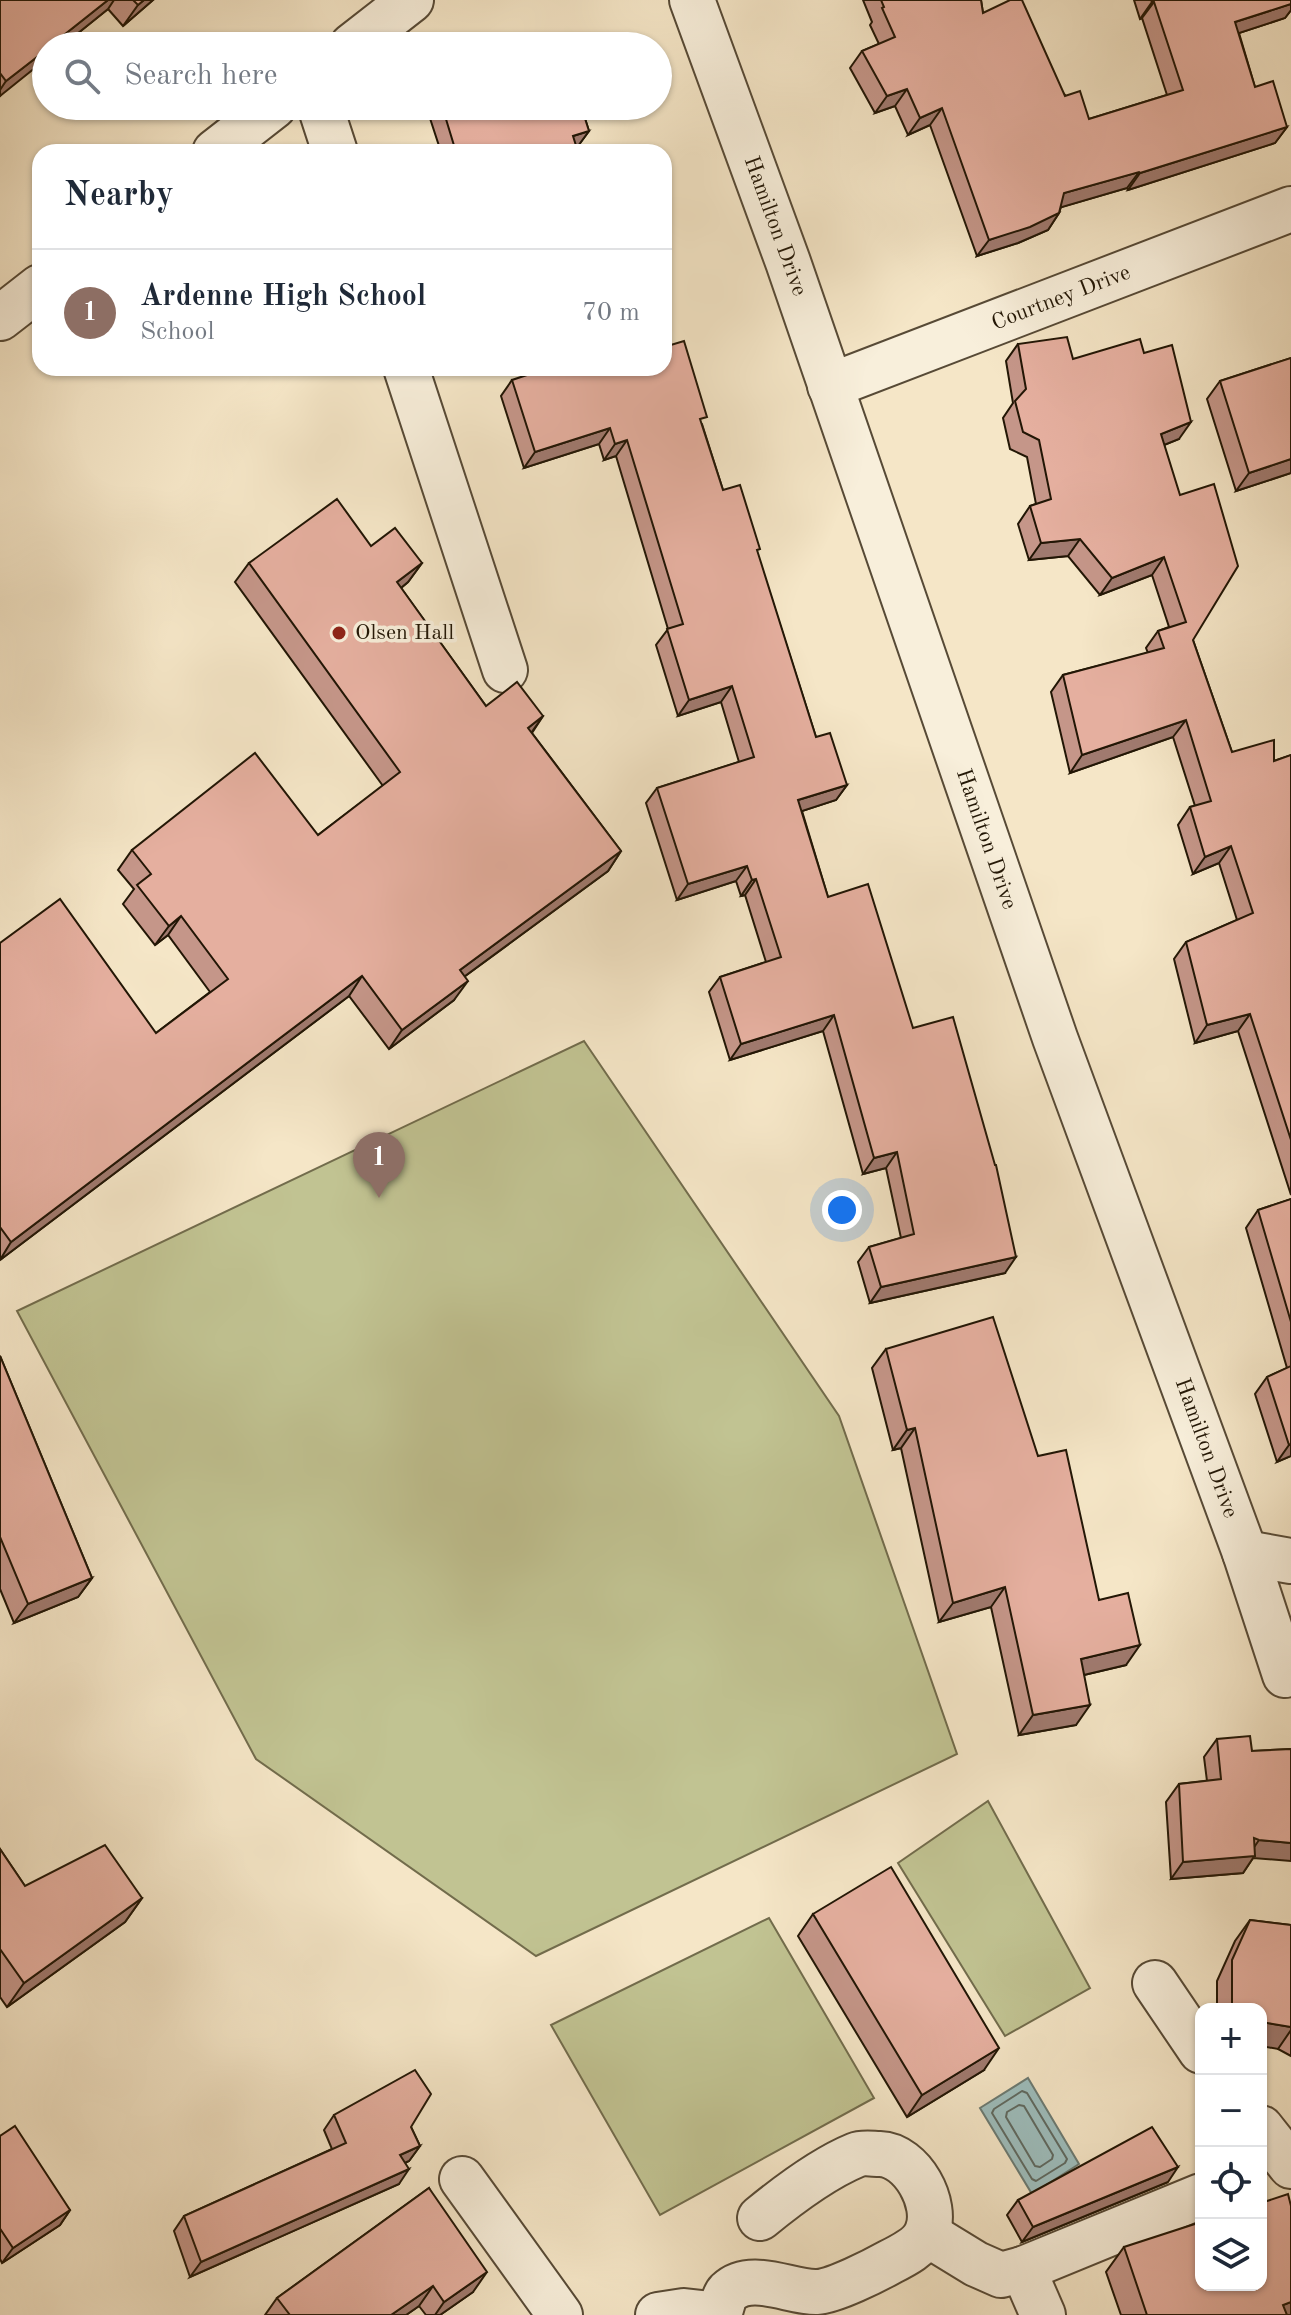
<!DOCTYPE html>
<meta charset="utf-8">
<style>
body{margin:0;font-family:"Old Standard TT",serif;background:#f6f6f7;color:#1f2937}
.controls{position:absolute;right:24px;bottom:24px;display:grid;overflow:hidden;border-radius:16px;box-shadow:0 2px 6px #0004}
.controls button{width:72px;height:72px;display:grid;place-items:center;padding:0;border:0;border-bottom:2px solid #e0e1e3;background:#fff;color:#1f2937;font:40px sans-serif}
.you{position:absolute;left:842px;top:1210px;width:28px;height:28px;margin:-20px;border:6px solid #fff;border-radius:50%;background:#1a73e8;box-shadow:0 0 0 12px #1a73e833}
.badge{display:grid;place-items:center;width:52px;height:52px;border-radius:50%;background:#111827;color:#fff;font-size:26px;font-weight:700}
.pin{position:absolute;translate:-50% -66px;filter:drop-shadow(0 2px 4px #0008)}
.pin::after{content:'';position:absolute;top:42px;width:28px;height:24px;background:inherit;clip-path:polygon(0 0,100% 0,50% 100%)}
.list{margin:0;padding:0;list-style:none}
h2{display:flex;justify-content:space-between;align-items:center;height:104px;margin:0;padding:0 32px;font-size:34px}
h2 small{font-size:26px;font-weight:400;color:#747a83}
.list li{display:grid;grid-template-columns:52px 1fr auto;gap:24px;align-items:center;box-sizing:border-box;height:128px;padding:0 32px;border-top:2px solid #e0e1e3}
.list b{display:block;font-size:30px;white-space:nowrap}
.list p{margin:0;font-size:26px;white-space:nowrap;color:#747a83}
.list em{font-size:26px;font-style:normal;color:#747a83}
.icon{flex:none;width:44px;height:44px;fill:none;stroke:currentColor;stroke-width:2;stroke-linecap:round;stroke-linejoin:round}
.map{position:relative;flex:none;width:1291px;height:2315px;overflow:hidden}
.search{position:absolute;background:#fff;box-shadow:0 2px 6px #0004;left:32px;top:32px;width:640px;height:88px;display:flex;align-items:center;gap:20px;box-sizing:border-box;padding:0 28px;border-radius:44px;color:#747a83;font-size:30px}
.panel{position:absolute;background:#fff;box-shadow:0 2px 6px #0004;left:32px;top:144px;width:640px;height:232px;border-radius:24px}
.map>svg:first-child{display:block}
</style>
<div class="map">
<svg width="1291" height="2315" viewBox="0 0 1291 2315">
<rect width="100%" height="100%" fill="#f5e6c7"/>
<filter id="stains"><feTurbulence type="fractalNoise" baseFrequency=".0025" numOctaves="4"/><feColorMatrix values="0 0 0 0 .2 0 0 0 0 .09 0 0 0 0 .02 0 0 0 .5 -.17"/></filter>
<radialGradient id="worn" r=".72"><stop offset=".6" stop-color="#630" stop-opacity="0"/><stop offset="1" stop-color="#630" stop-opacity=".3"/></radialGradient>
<g fill="#c1c392" stroke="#726c4c" stroke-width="2">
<polygon points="584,1041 839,1416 957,1754 536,1956 256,1759 17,1311"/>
<polygon points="988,1801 1090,1988 1005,2036 898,1863"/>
<polygon points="769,1918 874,2098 660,2215 551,2025"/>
</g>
<polygon fill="#9ebebd" stroke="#6c7b73" stroke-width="2" points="1028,2078 1079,2164 1032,2194 980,2108"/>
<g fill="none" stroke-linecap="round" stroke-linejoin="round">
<g stroke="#606a61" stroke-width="2">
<polygon points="1022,2091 1027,2093 1067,2159 1065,2163 1036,2181 1032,2179 992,2113 994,2109"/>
<polygon points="1019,2105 1024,2106 1053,2155 1052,2159 1040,2167 1035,2166 1006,2117 1007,2112"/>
</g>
<defs>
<g id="minor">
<polyline points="692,0 788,262 1055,1038 1245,1553 1285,1675"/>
<polyline points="352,46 411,0"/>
<polyline points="320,106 335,152"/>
<polyline points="215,152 274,106"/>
<polyline points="0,318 40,287"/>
<polyline points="406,368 505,670"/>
<polyline points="830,386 1291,209"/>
<polyline points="1245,1553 1291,1561"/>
<polyline points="1155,1983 1201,2051"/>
<polyline points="1261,2128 1291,2166"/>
<polyline points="462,2179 560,2315"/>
<polyline points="927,2234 976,2264 1001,2275 1023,2269 1201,2196"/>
<polyline points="1023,2269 1043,2315"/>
<path d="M719,2314c3,-6 4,-17 9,-22 23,-22 63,1 89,0 17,-1 57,-21 73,-30 12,-6 32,-16 37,-30 12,-28 -15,-77 -47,-78 -7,0 -17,-2 -24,1 -34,14 -68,40 -96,63"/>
<polyline points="658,2315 684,2311 720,2315"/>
</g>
</defs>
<use href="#minor" stroke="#574a36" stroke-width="48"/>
<use href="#minor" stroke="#f8efdb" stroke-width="44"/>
</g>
<g fill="#c59689" stroke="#221605" stroke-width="2">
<polygon points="0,0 153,0 123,26 108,9 62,46 46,46 0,96"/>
<polygon points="863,0 981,0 983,13 1089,119 1167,95 1142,18 1140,19 1134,0 1291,0 1291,10 1285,18 1239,33 1255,87 1287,127 1275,143 1128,190 1127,188 1061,207 1059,213 1048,230 1018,243 977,256 930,125 908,135 895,106 875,113 850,68 862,51 879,44 870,25 872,22"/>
<polygon points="426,106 581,106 589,131 578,146 576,147 578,152 441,152"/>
<polygon points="1018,344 1073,359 1144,353 1179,439 1164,445 1193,640 1232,752 1274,761 1291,755 1291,1195 1238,1031 1195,1043 1174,959 1186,942 1237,920 1219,863 1193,874 1178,825 1190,807 1195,806 1173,737 1070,773 1051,692 1063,675 1148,653 1146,648 1158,631 1169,627 1152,575 1100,595 1068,556 1029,560 1018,524 1030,506 1036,504 1027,457 1010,449 1003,418 1013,403 1006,361"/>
<polygon points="1291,358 1291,473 1236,491 1207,399 1220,381"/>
<polygon points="512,380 702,424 723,490 757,553 816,737 847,785 836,800 802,811 828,897 913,1028 1005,1273 870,1303 858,1262 869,1247 901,1238 886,1168 863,1174 823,1031 730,1060 709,992 720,977 766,962 745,895 741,896 736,881 677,900 646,803 657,788 739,762 721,702 678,716 656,645 668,629 616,456 604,460 599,444 524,468 501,396"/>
<polygon points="371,546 422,563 408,582 401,588 486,706 543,716 532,733 621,851 608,871 464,977 454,1000 389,1049 349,996 0,1260 0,943 156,1033 210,992 168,935 155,945 123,904 134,889 118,870 132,850 318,835 383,786 235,582 249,563"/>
<polygon points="1291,1199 1291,1456 1277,1462 1255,1394 1267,1377 1287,1368 1246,1228 1258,1210"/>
<polygon points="886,1349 1038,1456 1126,1665 1084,1675 1076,1725 1019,1735 991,1607 939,1622 901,1448 893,1450 872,1368"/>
<polygon points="0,1356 92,1578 78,1597 14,1623 0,1589"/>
<polygon points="1217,1739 1252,1751 1291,1749 1253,1858 1243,1873 1171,1879 1166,1802 1179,1784 1207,1781 1204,1757"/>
<polygon points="0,1849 25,1886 142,1898 125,1922 7,2007 0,1997"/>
<polygon points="813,1914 984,2070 907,2117 798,1936"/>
<polygon points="1250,1920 1291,1925 1291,2056 1278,2049 1261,2009 1217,2009 1217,1981 1235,1941"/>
<polygon points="334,2115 411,2127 420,2146 409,2161 405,2163 399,2184 190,2277 174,2231 184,2216 332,2149 324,2130"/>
<polygon points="0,2136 70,2210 60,2225 2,2263 0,2259"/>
<polygon points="1168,2182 1022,2242 1007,2215 1018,2200"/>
<polygon points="429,2188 473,2292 440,2315 426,2315 419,2306 406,2315 265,2315 277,2298"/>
<polygon points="1124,2247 1291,2315 1121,2315 1106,2272"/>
</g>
<g fill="#a07a6f" stroke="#221605" stroke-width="2">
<polygon points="108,0 114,0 108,9 62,46 50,46"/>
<polygon points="144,0 153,0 123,26 138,5"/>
<polygon points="1152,2 1154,2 1142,18 1140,19"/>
<polygon points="1291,4 1291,10 1285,18 1224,38 1235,22"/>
<polygon points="46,50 46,59 0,96 0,90 6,81"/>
<polygon points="907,89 895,106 875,113 887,96"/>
<polygon points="942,108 930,125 908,135 920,118"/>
<polygon points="1287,127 1275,143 1128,190 1140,173"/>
<polygon points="589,131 578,146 562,151 573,136"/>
<polygon points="1139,172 1127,188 1052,210 1064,193"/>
<polygon points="1059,213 1048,230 1018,243 977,256 989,240"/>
<polygon points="1191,422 1179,439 1149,451 1161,434"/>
<polygon points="610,428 599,444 524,468 535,452"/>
<polygon points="627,440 616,456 604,460 615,444"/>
<polygon points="1291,459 1291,473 1236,491 1249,473"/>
<polygon points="1080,539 1068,556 1029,560 1041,543"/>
<polygon points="1164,557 1152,575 1100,595 1112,578"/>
<polygon points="422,563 408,582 384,602 397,582"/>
<polygon points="732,686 721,702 678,716 689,700"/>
<polygon points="543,716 529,736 528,728"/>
<polygon points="1186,720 1173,737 1070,773 1082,755"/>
<polygon points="847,785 836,800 787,816 798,800"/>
<polygon points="1231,846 1219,863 1193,874 1205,857"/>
<polygon points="621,851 608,871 446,990 460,970"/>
<polygon points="747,866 736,881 677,900 688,884"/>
<polygon points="756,879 745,895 741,896 752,880"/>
<polygon points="181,916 168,935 155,945 169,926"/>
<polygon points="362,976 349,996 0,1260 11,1242"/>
<polygon points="468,981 454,1000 389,1049 402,1030"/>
<polygon points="1250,1014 1238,1031 1195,1043 1207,1025"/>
<polygon points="834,1015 823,1031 730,1060 741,1044"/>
<polygon points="897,1152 886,1168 863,1174 874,1158"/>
<polygon points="1016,1257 1005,1273 870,1303 881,1287"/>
<polygon points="915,1428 901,1448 893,1450 907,1430"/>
<polygon points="1291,1444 1291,1456 1277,1462 1289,1445"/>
<polygon points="92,1578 78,1597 14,1623 28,1604"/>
<polygon points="1005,1587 991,1607 939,1622 953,1603"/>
<polygon points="1140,1645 1126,1665 1067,1679 1081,1659"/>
<polygon points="1090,1705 1076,1725 1019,1735 1033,1715"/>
<polygon points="1259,1840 1291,1843 1291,1861 1253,1858 1243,1873 1171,1879 1183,1862 1248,1856"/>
<polygon points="142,1898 125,1922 7,2007 24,1983"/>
<polygon points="1261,2022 1291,2027 1291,2030 1278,2049 1261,2046"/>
<polygon points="999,2048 984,2070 907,2117 922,2095"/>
<polygon points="420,2146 409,2161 389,2170 400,2155"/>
<polygon points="1178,2167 1168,2182 1022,2242 1033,2227"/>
<polygon points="409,2169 399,2184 190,2277 201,2262"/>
<polygon points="70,2210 60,2225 2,2263 13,2248"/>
<polygon points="487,2272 473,2292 440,2315 435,2315 444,2302"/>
<polygon points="433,2286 419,2306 406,2315 391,2315"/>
<polygon points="1291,2302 1291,2315 1276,2315 1283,2305"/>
</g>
<g fill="#e5af9f" stroke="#221605" stroke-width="2">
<polygon points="0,0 108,0 50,46 46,46 46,50 6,81 0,73"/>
<polygon points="133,0 144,0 138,5"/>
<polygon points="881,0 981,0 983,13 1010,0 1022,0 1065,96 1080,91 1089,119 1183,90 1154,2 1152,2 1151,0 1291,0 1291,4 1235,22 1255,87 1273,81 1287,127 1140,173 1139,172 1064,193 1059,213 1030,227 989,240 942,108 920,118 907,89 887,96 862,51 895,37 882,8 884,7"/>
<polygon points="558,34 562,46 521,46"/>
<polygon points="442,106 581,106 589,131 573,136 578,152 456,152"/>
<polygon points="1067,337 1073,359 1140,339 1144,353 1172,345 1191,422 1161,434 1180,495 1214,484 1238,566 1193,640 1232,752 1274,740 1274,761 1291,755 1291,1140 1250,1014 1207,1025 1186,942 1253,913 1231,846 1205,857 1190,807 1211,801 1186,720 1082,755 1063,675 1164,648 1158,631 1186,622 1164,557 1112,578 1080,539 1041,543 1030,506 1051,499 1039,440 1023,432 1015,401 1026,389 1018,344"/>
<polygon points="684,341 707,417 700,419 723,490 740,485 760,549 757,550 816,737 830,733 847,785 798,800 828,897 868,884 913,1028 953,1017 995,1165 996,1165 1016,1257 881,1287 869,1247 914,1234 897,1152 874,1158 834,1015 741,1044 720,977 781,957 756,879 752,880 747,866 688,884 657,788 754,757 732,686 689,700 667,629 683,624 627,440 615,444 610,428 535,452 512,380 548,368 664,368 664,347"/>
<polygon points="1291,358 1291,459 1249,473 1220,381"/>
<polygon points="337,499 371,546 395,528 422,563 397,582 486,706 517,682 543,716 528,728 621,851 460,970 468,981 402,1030 362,976 11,1242 0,1227 0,943 60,899 156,1033 228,979 181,916 169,926 137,885 151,874 132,850 255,753 318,835 400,772 249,563"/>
<polygon points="1291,1199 1291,1322 1258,1210"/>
<polygon points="993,1317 1038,1456 1066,1450 1099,1600 1128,1593 1140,1645 1081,1659 1090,1705 1033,1715 1005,1587 953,1603 915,1428 907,1430 886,1349"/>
<polygon points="0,1356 92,1578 28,1604 0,1537"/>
<polygon points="1291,1366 1291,1444 1289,1445 1267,1377"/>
<polygon points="1250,1736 1252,1751 1291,1749 1291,1843 1259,1840 1254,1838 1255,1856 1183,1862 1179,1784 1221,1779 1217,1739"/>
<polygon points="105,1845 142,1898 24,1983 0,1949 0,1849 25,1886"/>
<polygon points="891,1867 999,2048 922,2095 813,1914"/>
<polygon points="1250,1920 1291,1925 1291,2027 1261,2022 1261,2009 1232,2009 1232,1960"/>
<polygon points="415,2070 431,2094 411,2127 420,2146 400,2155 409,2169 201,2262 184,2216 346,2143 334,2115"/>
<polygon points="15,2126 70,2210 13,2248 1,2230 0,2231 0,2136"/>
<polygon points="1152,2127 1178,2167 1033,2227 1018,2200"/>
<polygon points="429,2188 487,2272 444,2302 433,2286 391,2315 290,2315 277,2298"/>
<polygon points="1288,2194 1291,2206 1291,2302 1283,2305 1287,2315 1147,2315 1124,2247 1201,2222 1201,2285 1261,2285 1261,2203"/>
</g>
<circle fill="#8f2418" stroke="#f8efdb" stroke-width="3" cx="339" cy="633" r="8"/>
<g text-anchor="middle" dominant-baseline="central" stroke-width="7" stroke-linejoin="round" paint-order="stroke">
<g font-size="22" fill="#221605" stroke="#f8efdb">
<text transform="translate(775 226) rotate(70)">Hamilton Drive</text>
<text transform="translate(1061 298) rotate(-21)">Courtney Drive</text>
<text transform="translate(986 839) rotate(71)">Hamilton Drive</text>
<text transform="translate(1206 1448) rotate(70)">Hamilton Drive</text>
</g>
<g font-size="22" fill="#221605" stroke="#f8efdb" text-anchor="start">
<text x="355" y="633">Olsen Hall</text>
</g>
</g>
<rect width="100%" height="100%" filter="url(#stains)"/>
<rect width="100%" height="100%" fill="url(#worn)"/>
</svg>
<div class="controls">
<button>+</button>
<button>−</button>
<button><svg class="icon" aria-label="locate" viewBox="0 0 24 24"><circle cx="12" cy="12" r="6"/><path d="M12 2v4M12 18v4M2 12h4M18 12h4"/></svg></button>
<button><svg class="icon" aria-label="layers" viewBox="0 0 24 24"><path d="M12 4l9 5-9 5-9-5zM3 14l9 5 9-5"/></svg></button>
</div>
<div class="you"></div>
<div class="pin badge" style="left:379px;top:1198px;background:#8d6e63">1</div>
<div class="search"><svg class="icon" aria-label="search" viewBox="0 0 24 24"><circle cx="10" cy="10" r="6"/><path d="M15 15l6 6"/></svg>Search here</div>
<section class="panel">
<h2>Nearby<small></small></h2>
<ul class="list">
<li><span class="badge" style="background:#8d6e63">1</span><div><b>Ardenne High School</b><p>School</p></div><em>70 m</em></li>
</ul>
</section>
</div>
